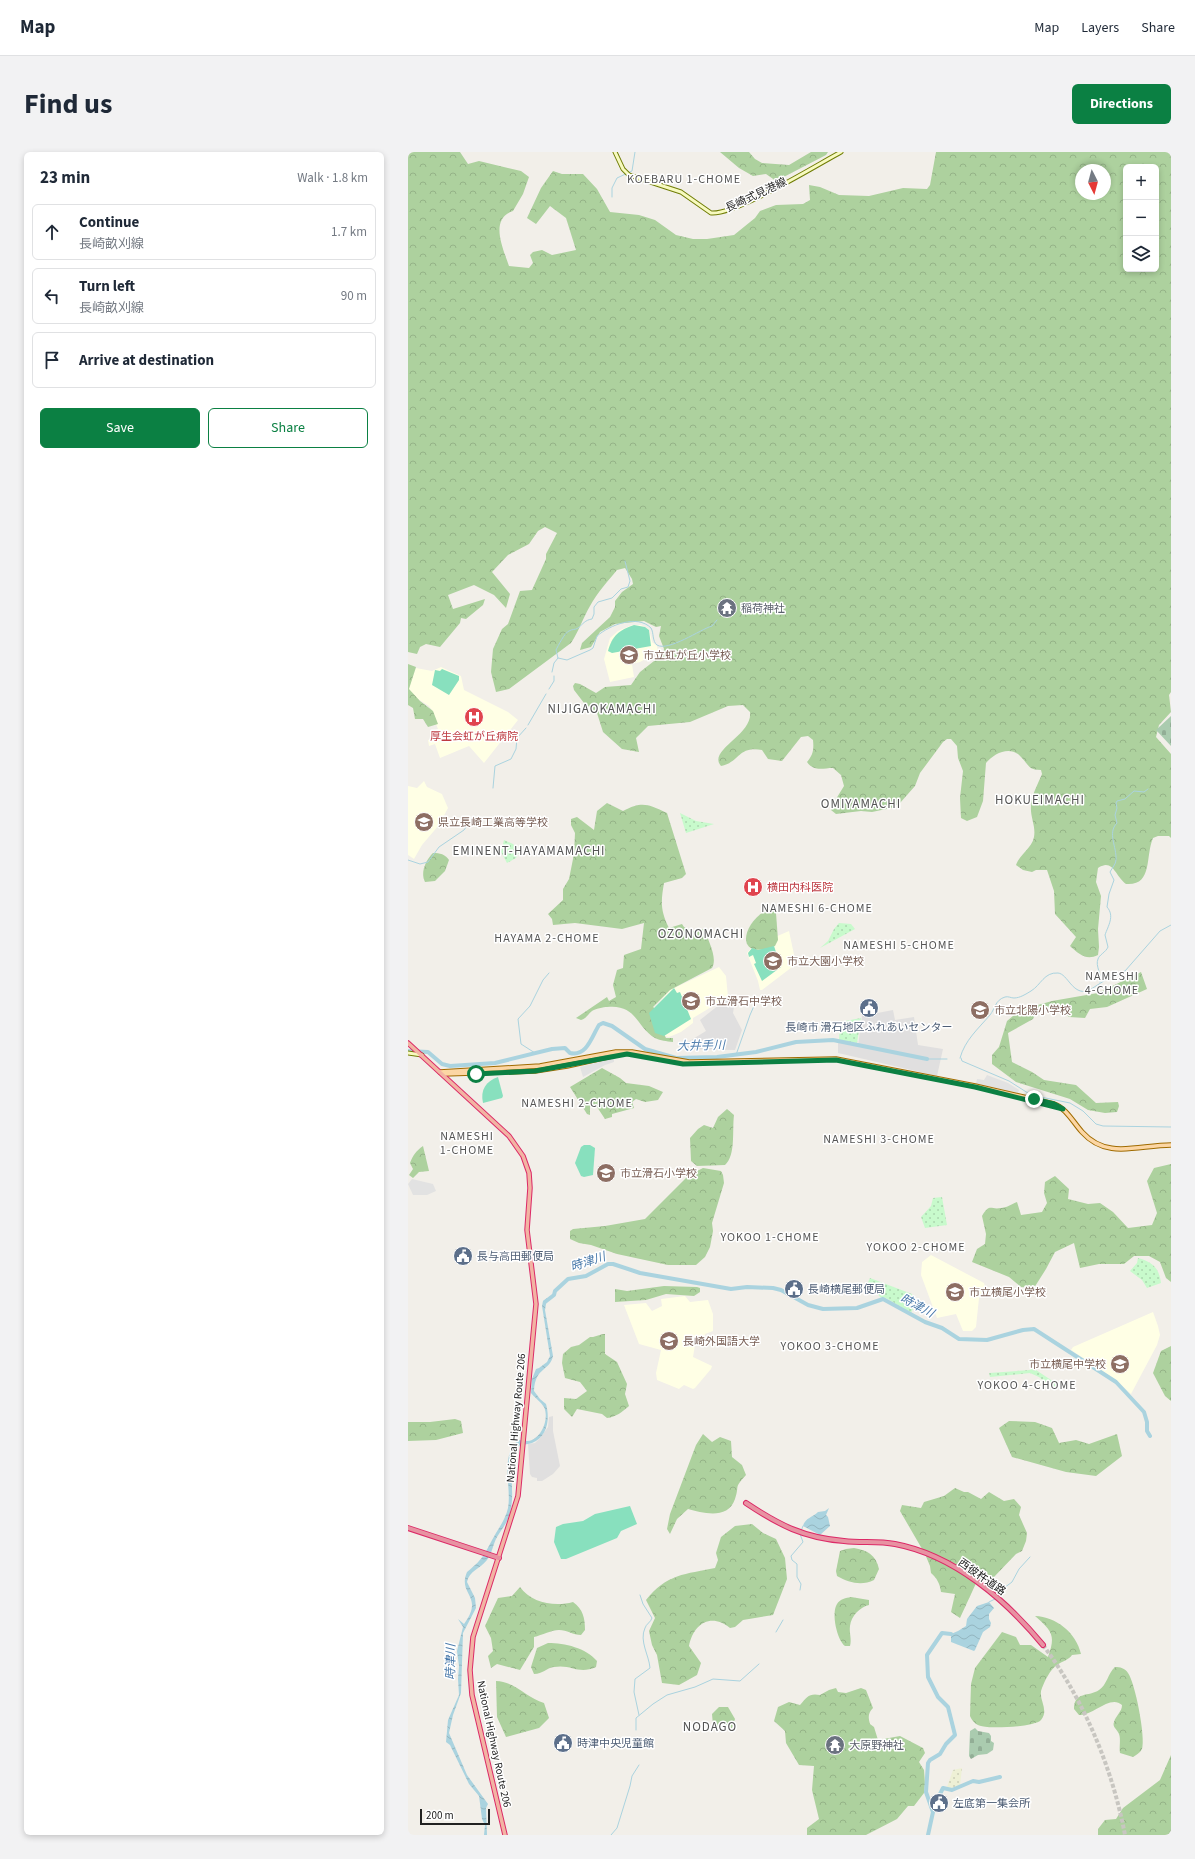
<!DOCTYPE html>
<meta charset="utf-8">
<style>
body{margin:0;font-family:"Source Sans 3","Noto Sans JP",sans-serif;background:#f2f2f3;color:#1f2937}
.controls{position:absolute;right:12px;top:12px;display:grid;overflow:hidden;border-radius:6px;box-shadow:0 2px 6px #0003}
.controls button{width:36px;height:36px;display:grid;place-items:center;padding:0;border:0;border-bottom:1px solid #e0e1e3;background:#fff;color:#1f2937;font:20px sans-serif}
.compass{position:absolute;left:667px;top:12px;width:36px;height:36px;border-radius:50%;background:#fff;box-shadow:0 2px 6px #0003;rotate:174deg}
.scale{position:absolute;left:12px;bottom:10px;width:70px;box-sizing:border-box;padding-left:4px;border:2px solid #222;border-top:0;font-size:11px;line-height:14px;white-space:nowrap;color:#222;-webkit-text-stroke:3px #fff;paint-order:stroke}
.stop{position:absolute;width:12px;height:12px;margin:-9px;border:3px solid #0b8043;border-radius:50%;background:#fff}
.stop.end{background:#0b8043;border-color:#fff;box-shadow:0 1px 4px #0008}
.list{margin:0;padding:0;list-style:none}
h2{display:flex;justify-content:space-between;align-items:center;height:52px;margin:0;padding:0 16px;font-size:17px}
h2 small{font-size:13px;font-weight:400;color:#747a83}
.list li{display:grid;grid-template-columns:26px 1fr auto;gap:12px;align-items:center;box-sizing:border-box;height:56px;margin:0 8px 8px;padding:0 8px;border:1px solid #e0e1e3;border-radius:6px}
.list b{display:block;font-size:15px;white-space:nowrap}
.list p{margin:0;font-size:13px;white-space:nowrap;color:#747a83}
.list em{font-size:13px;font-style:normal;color:#747a83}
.actions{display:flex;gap:8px;padding:12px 16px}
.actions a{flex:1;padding:9px 0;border:1px solid #0b8043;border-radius:6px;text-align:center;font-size:14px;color:#0b8043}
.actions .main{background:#0b8043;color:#fff}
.icon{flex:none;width:22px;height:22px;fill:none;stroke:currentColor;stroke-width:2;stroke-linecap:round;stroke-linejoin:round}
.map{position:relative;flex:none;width:763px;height:1683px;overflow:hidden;border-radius:6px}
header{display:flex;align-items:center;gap:24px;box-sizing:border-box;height:56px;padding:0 20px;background:#fff;border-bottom:1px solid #e0e1e3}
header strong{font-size:19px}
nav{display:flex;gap:22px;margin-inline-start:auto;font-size:14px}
.intro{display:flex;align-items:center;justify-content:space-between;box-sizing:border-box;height:96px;padding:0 24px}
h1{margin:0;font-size:28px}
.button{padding:10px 18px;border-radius:6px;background:#0b8043;color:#fff;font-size:14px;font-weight:700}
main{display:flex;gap:24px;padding:0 24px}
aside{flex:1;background:#fff;border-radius:6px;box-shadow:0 2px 6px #0003}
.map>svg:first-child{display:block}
</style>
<header>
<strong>Map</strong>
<nav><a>Map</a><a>Layers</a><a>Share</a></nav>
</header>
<div class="intro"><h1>Find us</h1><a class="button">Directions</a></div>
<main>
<aside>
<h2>23 min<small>Walk · 1.8 km</small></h2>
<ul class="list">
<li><svg class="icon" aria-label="ahead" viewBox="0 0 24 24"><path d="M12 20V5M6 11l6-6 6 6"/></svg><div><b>Continue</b><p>長崎畝刈線</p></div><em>1.7 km</em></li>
<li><svg class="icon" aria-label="left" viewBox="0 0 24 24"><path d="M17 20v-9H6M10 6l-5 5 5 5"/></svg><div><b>Turn left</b><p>長崎畝刈線</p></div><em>90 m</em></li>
<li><svg class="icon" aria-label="arrive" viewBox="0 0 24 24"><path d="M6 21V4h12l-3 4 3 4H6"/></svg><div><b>Arrive at destination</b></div></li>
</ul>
<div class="actions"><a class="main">Save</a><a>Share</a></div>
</aside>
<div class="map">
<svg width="763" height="1683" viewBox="0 0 763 1683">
<defs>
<pattern id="farmland-dots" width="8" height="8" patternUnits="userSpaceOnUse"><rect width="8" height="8" fill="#eef0d5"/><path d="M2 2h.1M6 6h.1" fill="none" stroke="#ccceb7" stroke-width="1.8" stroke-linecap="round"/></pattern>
<pattern id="forest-crowns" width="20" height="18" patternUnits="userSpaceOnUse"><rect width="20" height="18" fill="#add19e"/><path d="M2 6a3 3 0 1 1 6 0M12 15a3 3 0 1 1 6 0" fill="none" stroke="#95b388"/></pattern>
<pattern id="cemetery-stones" width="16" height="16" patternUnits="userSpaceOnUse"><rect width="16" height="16" fill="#aacbaf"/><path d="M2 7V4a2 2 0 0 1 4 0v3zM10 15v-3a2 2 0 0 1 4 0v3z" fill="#92ae96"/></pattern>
<pattern id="park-dots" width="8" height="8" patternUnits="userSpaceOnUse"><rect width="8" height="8" fill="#c8facc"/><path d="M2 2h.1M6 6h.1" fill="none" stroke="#acd6af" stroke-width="1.8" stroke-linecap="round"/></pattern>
<pattern id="water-waves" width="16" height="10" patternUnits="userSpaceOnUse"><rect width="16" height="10" fill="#aad3df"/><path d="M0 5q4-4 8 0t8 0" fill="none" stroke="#92b5bf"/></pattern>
</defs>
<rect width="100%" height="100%" fill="#f2efe9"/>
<g fill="#e0dfdf">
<polygon points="321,845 326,855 325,861 334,878 327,898 275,897 275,893 298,879 292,868"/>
<polygon points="485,858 487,868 506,865 510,893 535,897 529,924 430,901 430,890 450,894 454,864"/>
<polygon points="145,1264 145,1279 152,1314 145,1322 134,1329 129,1329 129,1326 124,1325 122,1322 120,1292 127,1291 132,1286 140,1275 141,1265"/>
</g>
<g fill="#ffffe5">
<polygon points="224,473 233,473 241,477 244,490 249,494 250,500 232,510 224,512 226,525 202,530 196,507 202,486 210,479"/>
<polygon points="33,515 53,524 56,538 100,560 110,568 76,611 61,594 32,606 27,592 21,594 20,588 27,586 25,579 30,577 24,562 24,558 21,554 7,545 0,538 8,516 24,519"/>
<polygon points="16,629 19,635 34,642 40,656 31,673 14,693 6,707 0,703 0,634 9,636"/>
<polygon points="381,779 388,812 354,838 352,838 350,829 339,801 344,795"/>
<polygon points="311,815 318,824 320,845 285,866 285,871 273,880 261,885 247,882 240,861 249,853 262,838"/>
<polygon points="523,1103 576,1131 577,1134 571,1146 568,1175 564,1179 555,1179 548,1162 529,1166 513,1123 514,1110"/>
<polygon points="277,1144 282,1150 300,1148 305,1162 305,1179 297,1182 296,1186 287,1193 285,1205 304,1214 303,1217 287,1236 285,1237 276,1233 271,1237 249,1228 248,1221 253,1198 231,1192 216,1153 238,1151 244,1159 254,1154 253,1147"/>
<polygon points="745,1160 750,1174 752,1183 749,1193 723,1242 708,1228 663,1198 665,1195"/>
</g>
<polygon fill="url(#farmland-dots)" points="554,1616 552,1634 544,1636 539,1635 545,1618"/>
<g fill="url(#forest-crowns)" fill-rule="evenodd">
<path d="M0,0h52l8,12 11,-3 42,10 8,6 -6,17 -10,17c-24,8 -10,37 -4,55l20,2 4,-5 -3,-8 3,-3 9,-2 10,5 24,-5 -10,-32 -16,-12 -14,18 -9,-6 14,-30 12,-17 9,3h21l14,15 13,23 29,3 16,5 21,15 17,4h14l27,-4 21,-17 5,-7 16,-6 27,-1 7,-4 -1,-15 11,2 19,8 30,1 34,-8 24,1 3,-4 6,-33h235v540l-2,3 2,17 -12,13 -3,12 15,17v84l-2,-2h-11l-5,2c-8,19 0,48 -27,46 -11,-8 -13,-26 -28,-16l-2,14 5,14 -3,33 1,18 -1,8c-12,6 -19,-1 -28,-9l6,-9 -21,-23 -1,-23 -7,-21h-11l-4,2 -9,-2 -7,-5c4,-11 16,-17 18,-28 2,-11 -4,-20 -3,-31 0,-10 7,-22 11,-32l-1,-4c-13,0 -12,-5 -20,-13 -10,-12 -27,-4 -35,6l-3,38 -6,16 -10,4 -6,-3 -1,-20 3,-27 -5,-13 -1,-12 -6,-7h-4l-4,3 -23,31 -5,13 -15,17 -9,5 -19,4 -11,-1 -25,3 -5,-4 5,-11 8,-13 -3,-11 -8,-7c-10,0 -19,4 -26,-6 6,-7 7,-12 6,-22l-5,-4 -7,1 -19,24 -14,-2 -6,-9c-25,-4 -21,12 -41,16 -14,-16 32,-31 29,-54l-7,-7 -15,1 -38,16 -42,4 -12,12 3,14 -17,-3 -19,-17 -6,-19 -13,-10 -10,-13 -1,-4 2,-3 5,1 16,9 9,-6 26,-2 9,-13 23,-18 1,-5 -5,-13 2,-10 -5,1 -12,-6 -29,3 -15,8 -9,15 -11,3 2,-7 28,-26 5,-10v-6l7,-9 11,-8 -1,-5 -7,-11 -8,2c-9,11 -20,23 -27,36 -7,12 -11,25 -19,37l-62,46 -13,3 -5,-20 2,-23 9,-20 6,-5 12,-33 12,-1 14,-31v-5l11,-21 -12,-6 -7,4 -9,13 -21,11 -16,17 18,22 -4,14 -12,-13 -20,-10 -26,10 5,14 32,-10 -2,6 -17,14 -5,-1 -1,5 -20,24 -14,-3 -6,3 -3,7 -9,-2zM718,15h30v102h-30zM673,18h24v24h-24z"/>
<polygon points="312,0 341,0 347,7 354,11 381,13 403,0 420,0 418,3 368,29 358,22 345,24 331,16"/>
<polygon points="0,512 8,515 1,537 12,549 25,559 30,572 20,575 15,567 7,567 5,556 0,553"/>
<path d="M199,651l16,8c19,-10 25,-7 44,2l19,61 -4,4 -18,5c-3,18 -4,27 5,45l13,-4 2,3 9,4 11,-2c4,11 14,29 8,39l-42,22 -17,17 5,4 2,15 6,12h7v4c-7,-1 -12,-1 -18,-4 -19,-11 -18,-34 -48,-31 -3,0 -12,2 -15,4 -5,4 -5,7 -11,9l-5,-2 31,-21 2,4 7,-4 -3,-12 4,-15 6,-2 1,-13 17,-6 3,-26 -22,6 -47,-6 -22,2 -1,-6 -4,-5 15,-14v-11l6,-10 5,-25 1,-21 -4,-8v-6l6,-2 17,13 3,-19z"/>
<path d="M25,701c7,0 12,1 16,7l-4,11 -10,10 -10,1c-5,-10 1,-22 8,-29z"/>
<path d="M360,757l5,1 3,3 2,27 -3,6c-40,16 -35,-22 -7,-37z"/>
<polygon points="733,820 739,837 699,855 682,857 677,866 661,865 652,856 631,855 625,867 600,881 604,910 624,920 636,928 668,933 688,951 710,950 711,954 709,960 697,961 680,958 662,947 608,930 584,912 584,903 591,895 599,869 612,858 644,849 690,841"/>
<polygon points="194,916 212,926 218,931 241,934 255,940 250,948 237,950 228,947 224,950 226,956 204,962 204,965 197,967 187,952 182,955 182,963 179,962 162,935"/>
<path d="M319,957l7,6c-2,16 2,40 -9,50l-28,1 -6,-5 -1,-23 8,-9 6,-4 9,3 5,-11z"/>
<path d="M15,994l6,25 -10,1 -6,6 -4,-3 4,-6 -3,-6c3,-8 6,-12 13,-17z"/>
<path d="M763,1012v118l-5,-4 -6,-16 -11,-6h-15l-10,8h-25l-19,4 -6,-25 -19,9 -9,17 -12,19 -13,-1 -12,-10 -37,-15 5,-13 8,-5 1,-10 -4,-18c8,-13 8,-6 19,-8 5,0 11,-4 16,-6l4,13 21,-3 5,-9 -3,-10 1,-11 10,-6 14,13 -1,10 20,5 12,-1 13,9 15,16 24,-3 5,-12 -10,-32 7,-13z"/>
<polygon points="295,1016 313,1019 315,1023 316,1031 304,1071 305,1079 302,1095 297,1105 288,1113 260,1113 209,1102 183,1093 171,1091 162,1087 162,1079 165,1077 197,1074 237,1067 281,1023"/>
<polygon points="256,1134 289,1135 292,1136 292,1140 286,1144 258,1142 238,1148 207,1150 207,1137 219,1139"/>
<path d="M195,1182h2v20l12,8 10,22 -2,10 4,12c-7,6 -13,11 -22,12l-5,-4 -25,-5 -5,8 -8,-8v-11l12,1 11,-8 -7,-9 -15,-4 -3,-15 1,-9 8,-7 8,-2 11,-8h3z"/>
<polygon points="763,1194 763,1249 757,1244 745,1221 753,1199"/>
<polygon points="47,1267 53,1269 55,1281 28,1288 0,1289 0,1270 22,1270"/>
<polygon points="601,1269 627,1270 644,1276 651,1291 668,1288 681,1292 709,1282 714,1304 688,1324 658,1320 604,1305 591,1276"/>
<path d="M295,1282l9,8 8,-5 11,4 1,16 10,8 4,10c-13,14 -6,10 -11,24 -7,21 -32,14 -47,10l-11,10 -7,15 -3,-5 3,-15 26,-69z"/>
<path d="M547,1336l9,4h4l13,7 8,-7 15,9 10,-2 7,8 -2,8 8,18 -1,8 -4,10 -6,3 -23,24 -15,1 -18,39 -9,-6 4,-18 -14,-2c-1,-8 -4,-14 -10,-19l-1,-7 -5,-12 -25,-43 2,-6 19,3 3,-6 20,-6z"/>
<path d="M344,1372l11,9 13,6 9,19 2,21 -14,36 -30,5 -8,7 -5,1c-19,-16 -37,-4 -41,18l12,17 -4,12 -18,10 -17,-2 -5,-28 -5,-10 -3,-14 6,-13 -9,-18c20,-26 40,-26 69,-32l3,-8 -2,-7 5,-16 14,-11z"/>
<path d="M446,1396c13,2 22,7 25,21l-5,11c-12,6 -25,3 -37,-4l-1,-5 4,-20 6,-2z"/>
<path d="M112,1435c11,16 35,20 53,15 10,7 12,16 12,28l-4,5c-8,0 -14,-5 -22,-5 -7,0 -17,5 -25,7v10l-14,23 -23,-6 -6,4 -3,-12 5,-5 -2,-13 -6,-12 13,-28 14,-2z"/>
<path d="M443,1445l18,3v5c-9,2 -18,11 -19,21 -1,7 2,13 0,20h-5c-8,-6 -14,-33 -8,-42 3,-5 9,-6 14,-7z"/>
<path d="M627,1464c21,1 41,16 46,38l-9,1c-3,5 -10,6 -15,10 -7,5 -12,15 -15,23 -5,11 8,21 -1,32 -6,7 -51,9 -60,6 -5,-1 -9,-5 -11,-10l1,-32 4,-16 27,-36 14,5 4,8h11l17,12c8,-22 4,-26 -13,-41z"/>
<path d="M140,1491c17,0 38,5 49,18l-1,6c-18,8 -24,-3 -42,0 -8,1 -11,7 -20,7l-3,-7 6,-19z"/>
<path d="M707,1515c5,0 10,1 13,6 7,9 18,65 14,76 -2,4 -6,6 -9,8l-13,-4c-1,-6 1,-14 -1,-19 -2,-5 -7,-7 -5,-12 2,-7 8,-10 8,-17 -12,-11 -29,11 -43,10l-5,-6c0,-18 15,-12 25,-19 8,-5 9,-17 16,-23z"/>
<path d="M88,1529c18,0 31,17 48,22l5,15 -10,10 -33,9 -9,-20z"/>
<path d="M428,1536l2,4 8,1 15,-5 5,2 7,18c-5,5 -5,9 -3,16l4,3 4,13 22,-4 23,12 2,5 -6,9 5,8 1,14 -1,9 -10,13h-6l-11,13 -31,16h-59v-7l12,-9 -7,-29 2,-24 -15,-1 -13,-22 -1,-12 -11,-10 4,-14 11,-5 11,3c7,-8 9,-12 20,-10l9,-5z"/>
<polygon points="311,1555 320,1555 327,1567 324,1576 314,1577 305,1573 304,1562"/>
<polygon points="763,1603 763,1683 690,1683 690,1677 697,1668 708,1667 715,1656 752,1628"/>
</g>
<g fill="url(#cemetery-stones)">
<polygon points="763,564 763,594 748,578"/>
<polygon points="567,1576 570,1579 581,1581 583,1584 583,1589 586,1591 585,1598 579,1602 570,1603 563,1607 561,1604 562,1579"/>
</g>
<g fill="url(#park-dots)">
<polygon points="272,661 288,669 306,672 278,681"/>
<polygon points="96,688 105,692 112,699 108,706 99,711 93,700"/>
<polygon points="431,771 443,772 447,777 412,796 420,789 426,777"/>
<polygon points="453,866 449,891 431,888 432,870"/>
<polygon points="534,1045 539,1073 517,1076 513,1065 523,1054 525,1046"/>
<path d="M730,1106c14,4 21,9 23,25l-14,5 -5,-8 -12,-9 7,-8z"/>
<polygon points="462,1126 504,1142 507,1152 503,1161 478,1146 472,1145 470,1142 458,1135"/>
<polygon points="625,1216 649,1232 645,1237 631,1225 622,1221 582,1225 581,1221 622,1218"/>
</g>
<g fill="#88e0be">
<path d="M226,473l11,2 4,3 2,16 -39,7 -4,-2c4,-15 11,-21 26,-26z"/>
<polygon points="34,517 51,524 51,528 41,543 24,533 27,518 32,519"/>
<polygon points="366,794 373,815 354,829 346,812 348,811 345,803 341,805 340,801 344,796 350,798"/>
<polygon points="266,836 269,841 272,840 283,867 256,884 247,881 241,861"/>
<path d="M90,925l5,19 -1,2 -19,5c-3,-13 3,-22 15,-26z"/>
<polygon points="176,993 182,993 187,996 185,1023 176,1025 173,1024 167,1011 173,995"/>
<polygon points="222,1354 229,1372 213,1379 209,1386 158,1407 153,1407 146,1390 148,1375 155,1372 175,1369 187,1362"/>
</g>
<g fill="#e2e2e2">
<polygon points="206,906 206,910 197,913 175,925 172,915"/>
<polygon points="579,923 600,931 611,938 610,941 568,932 569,927 576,928"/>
<polygon points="4,1027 25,1032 28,1039 19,1043 5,1043 0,1032"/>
</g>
<g fill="url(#water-waves)">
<path d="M139,1146l-2,12 8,46c-3,15 -18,11 -19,35l6,8 6,5c4,14 2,33 -14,39 -5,2 -11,1 -16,4 -10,22 1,46 -7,69 -3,9 -8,14 -12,21 -4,7 -5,17 -10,23 -7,9 -18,11 -20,22l8,16 1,10 -13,25 -2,60 -8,22 -4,18 18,42 21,29 -2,4 1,27h-3l1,-10 -3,-6 -3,-23 -10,-12 -19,-39 -4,-3 2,-22 11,-25 -1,-16 1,-13 -2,-15 6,-24 -5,-8 6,5c21,-28 -7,-29 3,-52 18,-14 18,-20 29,-39 5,-8 10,-16 12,-25 4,-21 -9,-53 11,-68 4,0 9,2 13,0 11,-5 17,-22 12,-33 -3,-5 -10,-10 -13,-14l1,-14 4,-10 3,-1 8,-6 3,-6 -8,-50 1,-5z"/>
<path d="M421,1356l-3,7 2,2 2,9 -10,9 -17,-9c2,-8 10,-9 15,-14l7,-1z"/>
<polygon points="581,1450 586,1456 581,1462 581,1467 583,1471 582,1475 575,1480 567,1498 566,1499 543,1490 543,1482 550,1479 558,1474 559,1467 569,1454"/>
</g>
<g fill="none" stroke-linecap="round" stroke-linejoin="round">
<g stroke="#aad3df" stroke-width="1">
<polyline points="204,45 204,36 209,26 224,19 227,0"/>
<path d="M150,506l9,2 23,-10 3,-2 4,-12c13,-11 40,-22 54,-8 3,5 1,13 6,17 11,7 44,-16 55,-19l5,-6"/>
<path d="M144,520l2,-9 4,-5 -2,-8c2,-4 9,-18 13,-19 3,-2 6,-1 9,-3 5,-4 7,-8 14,-9l2,-5v-7l4,-5 14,-4 9,-9 7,-2 2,-6 -5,-20"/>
<polyline points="141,537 146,529 146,524"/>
<polyline points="120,573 138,542"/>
<polyline points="85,636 87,614 103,607 108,597 109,586 118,576"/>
<polyline points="0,708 12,712 20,710 31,695 56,678 61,671"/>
<path d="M692,830c2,-8 -5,-16 -2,-23 1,-4 8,-7 10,-12l-3,-12c3,-9 10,-19 2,-28l2,-13 5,-14 -4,-8c2,-4 6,-8 6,-12 1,-13 -9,-27 1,-37l-2,-8 2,-7 -1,-5 1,-2 8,-2 9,-8 10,1 4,-3"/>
<polyline points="127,901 113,892 110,867 122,854 135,828 141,821"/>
<polyline points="328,903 342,863 346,854"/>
<path d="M552,906c5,-18 18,-29 30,-43 5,-6 5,-15 15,-18 3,-1 6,1 9,1 6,0 12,-4 17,-7 10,-6 13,-19 27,-18 10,1 14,22 30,18l19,-12 18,-8 35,-40 11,-6"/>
<polyline points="553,906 554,909 601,929 623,943 662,951 675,959 688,972 695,974 763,975"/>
<polyline points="519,907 539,907"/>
<polyline points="393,1379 395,1374"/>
<polyline points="392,1438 393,1432 389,1425 389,1412 384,1408 383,1404 395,1390 392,1382"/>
<polyline points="590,1445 592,1439 604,1430 611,1417 622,1405"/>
<polyline points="581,1450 587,1447"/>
<polyline points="368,1480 375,1468"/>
<path d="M231,1563l-5,-23 1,-13 15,-11c-1,-13 -11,-27 -5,-40 1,-4 6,-6 7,-10l-9,-14 -3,-9"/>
<polyline points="228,1578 228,1566 245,1552 259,1543 287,1535 305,1527 332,1529 351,1512"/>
<polyline points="203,1683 209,1676 222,1634 224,1624 231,1613"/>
</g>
<g stroke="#aad3df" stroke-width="4">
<path d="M0,899l20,1 14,12 8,2 45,-3 57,-14 13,-1 5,5c17,4 22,-17 29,-28l4,-2 9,3 33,23 31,9 41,-1 39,-5 40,-10 37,-2 94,19"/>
<polyline points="137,1150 146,1143 147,1139 160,1127 178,1124 200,1112 205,1112 232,1121 323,1137 339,1135 365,1136 373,1138 400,1153 415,1157 449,1156 475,1147 517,1170 534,1176 551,1187 579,1188 615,1178 626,1177 708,1230 736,1260 739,1270 739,1279 742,1284"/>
<polyline points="523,1650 531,1644 535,1636 544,1638 565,1629 571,1630 592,1625"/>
<polyline points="520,1683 525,1660 518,1640 520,1611 522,1608 532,1602 538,1592 547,1583 540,1555 530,1545 520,1525 519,1503 534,1481 543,1482"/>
</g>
<path stroke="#c8c6c1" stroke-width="4" stroke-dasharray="4 2" stroke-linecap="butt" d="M635,1493c41,55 69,122 82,190"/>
<defs>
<g id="secondary">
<path d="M207,0l8,17 6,6 52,17 30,21c25,2 104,-47 130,-61"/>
<polyline points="0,901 14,903"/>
</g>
<g id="primary">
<path d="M32,920l100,-6 76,-14h16l57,10 147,-3 139,27 79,18c12,4 19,18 28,28 25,28 56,13 89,13"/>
<polyline points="35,922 127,919 159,914 213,902"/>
</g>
<polyline id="trunk" points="0,891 101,984 115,1004 121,1021 122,1036 119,1078 128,1152 110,1344 65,1485 62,1518 64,1543 97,1683"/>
<g id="motorway">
<path d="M338,1351c33,22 58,35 98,38 17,2 34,0 51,3 59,11 111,56 148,101"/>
<polyline points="0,1376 91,1406"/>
</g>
</defs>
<use href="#secondary" stroke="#707d05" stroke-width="5"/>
<use href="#primary" stroke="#a06b00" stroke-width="5.5"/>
<use href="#trunk" stroke="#dc2a67" stroke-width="5.5"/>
<use href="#motorway" stroke="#dc2a67" stroke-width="6"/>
<use href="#secondary" stroke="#f7fabf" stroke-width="3"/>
<use href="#primary" stroke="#fcd6a4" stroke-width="3.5"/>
<use href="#trunk" stroke="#f2b4a3" stroke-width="3.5"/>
<use href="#motorway" stroke="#e892a2" stroke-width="4"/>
</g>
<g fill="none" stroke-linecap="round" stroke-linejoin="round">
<polyline stroke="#0b8043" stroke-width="5" points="68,922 127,919 219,902 275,912 428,908 567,935 655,957 646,952 626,947"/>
</g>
<defs>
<symbol id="temple-disc" viewBox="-11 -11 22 22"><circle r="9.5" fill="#6b7280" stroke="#fff"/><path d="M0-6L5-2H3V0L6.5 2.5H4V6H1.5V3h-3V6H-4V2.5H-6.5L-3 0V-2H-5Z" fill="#fff"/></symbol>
<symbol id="school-disc" viewBox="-11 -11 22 22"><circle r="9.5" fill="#8d6e63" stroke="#fff"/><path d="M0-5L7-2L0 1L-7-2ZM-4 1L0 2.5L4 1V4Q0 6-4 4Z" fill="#fff"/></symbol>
<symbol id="hospital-disc" viewBox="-11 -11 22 22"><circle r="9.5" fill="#e0444e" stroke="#fff"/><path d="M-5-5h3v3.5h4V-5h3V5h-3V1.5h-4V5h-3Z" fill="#fff"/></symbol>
<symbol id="civic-disc" viewBox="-11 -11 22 22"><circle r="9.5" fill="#5c6f8a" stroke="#fff"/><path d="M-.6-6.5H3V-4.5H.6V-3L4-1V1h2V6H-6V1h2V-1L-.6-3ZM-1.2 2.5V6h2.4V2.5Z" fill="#fff"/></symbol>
<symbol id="university-disc" viewBox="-11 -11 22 22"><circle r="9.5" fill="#8d6e63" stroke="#fff"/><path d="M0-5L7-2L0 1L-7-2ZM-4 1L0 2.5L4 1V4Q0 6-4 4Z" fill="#fff"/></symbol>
</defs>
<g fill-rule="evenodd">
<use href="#temple-disc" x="308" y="445" width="22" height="22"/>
<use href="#school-disc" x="210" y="492" width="22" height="22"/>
<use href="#hospital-disc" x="55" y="554" width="22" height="22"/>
<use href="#school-disc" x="5" y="659" width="22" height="22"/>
<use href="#hospital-disc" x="334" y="724" width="22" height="22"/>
<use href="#school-disc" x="354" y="798" width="22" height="22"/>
<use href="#school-disc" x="272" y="838" width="22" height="22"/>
<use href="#civic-disc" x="450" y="845" width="22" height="22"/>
<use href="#school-disc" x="561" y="847" width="22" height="22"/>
<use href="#school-disc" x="187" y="1010" width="22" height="22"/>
<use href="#civic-disc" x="44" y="1093" width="22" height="22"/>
<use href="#civic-disc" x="375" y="1126" width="22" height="22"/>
<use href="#school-disc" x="536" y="1129" width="22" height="22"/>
<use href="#university-disc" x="250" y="1178" width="22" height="22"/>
<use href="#school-disc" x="701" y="1201" width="22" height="22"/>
<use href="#civic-disc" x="144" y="1580" width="22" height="22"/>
<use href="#temple-disc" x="416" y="1582" width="22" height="22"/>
<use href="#civic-disc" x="520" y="1640" width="22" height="22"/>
</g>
<g text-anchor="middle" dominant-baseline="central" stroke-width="3" stroke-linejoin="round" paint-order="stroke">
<g font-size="11" fill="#222" stroke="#fff">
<text transform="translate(348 43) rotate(-25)">長崎式見港線</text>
<text transform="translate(108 1266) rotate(-85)">National Highway Route 206</text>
<text transform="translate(574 1425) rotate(35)">西彼杵道路</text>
<text transform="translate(86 1592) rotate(78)">National Highway Route 206</text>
</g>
<g font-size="11" fill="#5b616d" stroke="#fff" text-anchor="start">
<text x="333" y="456">稲荷神社</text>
<text x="441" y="1593">大原野神社</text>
</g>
<g font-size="11" fill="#785e54" stroke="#fff" text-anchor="start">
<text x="235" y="503">市立虹が丘小学校</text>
<text x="30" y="670">県立長崎工業高等学校</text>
<text x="379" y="809">市立大園小学校</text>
<text x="297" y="849">市立滑石中学校</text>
<text x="586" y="858">市立北陽小学校</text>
<text x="212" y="1021">市立滑石小学校</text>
<text x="561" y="1140">市立横尾小学校</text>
<text x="275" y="1189">長崎外国語大学</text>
<text x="698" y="1212" text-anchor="end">市立横尾中学校</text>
</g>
<g font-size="11" fill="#be3a42" stroke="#fff">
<text x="66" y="584">厚生会虹が丘病院</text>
<text x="359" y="735" text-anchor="start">横田内科医院</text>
</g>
<g font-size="11" fill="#4e5e75" stroke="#fff" text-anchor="start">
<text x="461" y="875" text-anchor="middle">長崎市 滑石地区ふれあいセンター</text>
<text x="69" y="1104">長与高田郵便局</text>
<text x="400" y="1137">長崎横尾郵便局</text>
<text x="169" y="1591">時津中央児童館</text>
<text x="545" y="1651">左底第一集会所</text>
</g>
<g font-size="12" letter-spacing="1" fill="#555" stroke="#fff">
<text x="276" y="27">KOEBARU 1-CHOME</text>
<text x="409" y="756">NAMESHI 6-CHOME</text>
<text x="139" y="786">HAYAMA 2-CHOME</text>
<text x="491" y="793">NAMESHI 5-CHOME</text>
<text x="704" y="824">NAMESHI<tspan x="704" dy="14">4-CHOME</tspan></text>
<text x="169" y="951">NAMESHI 2-CHOME</text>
<text x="59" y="984">NAMESHI<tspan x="59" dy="14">1-CHOME</tspan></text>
<text x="471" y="987">NAMESHI 3-CHOME</text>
<text x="362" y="1085">YOKOO 1-CHOME</text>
<text x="508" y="1095">YOKOO 2-CHOME</text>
<text x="422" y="1194">YOKOO 3-CHOME</text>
<text x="619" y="1233">YOKOO 4-CHOME</text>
</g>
<g font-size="12" font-style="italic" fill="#4a7aab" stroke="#fff">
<text transform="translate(293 894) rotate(-1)">大井手川</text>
<text transform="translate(180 1110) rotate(-18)">時津川</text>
<text transform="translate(509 1154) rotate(28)">時津川</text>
<text transform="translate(43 1510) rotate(-89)">時津川</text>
</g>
<g font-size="13" letter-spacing="1" fill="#555" stroke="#fff">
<text x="194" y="557">NIJIGAOKAMACHI</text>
<text x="632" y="648">HOKUEIMACHI</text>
<text x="453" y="652">OMIYAMACHI</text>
<text x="121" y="699">EMINENT-HAYAMAMACHI</text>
<text x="293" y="782">OZONOMACHI</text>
<text x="302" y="1575">NODAGO</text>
</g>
</g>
</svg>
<div class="controls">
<button>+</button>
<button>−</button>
<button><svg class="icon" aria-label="layers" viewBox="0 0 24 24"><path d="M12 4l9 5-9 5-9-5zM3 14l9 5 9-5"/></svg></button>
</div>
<svg class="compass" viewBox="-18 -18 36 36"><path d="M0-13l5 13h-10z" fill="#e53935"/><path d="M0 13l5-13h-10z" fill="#747a83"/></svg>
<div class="scale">200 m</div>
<div class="stop" style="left:68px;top:922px"></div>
<div class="stop end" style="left:626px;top:947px"></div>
</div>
</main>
